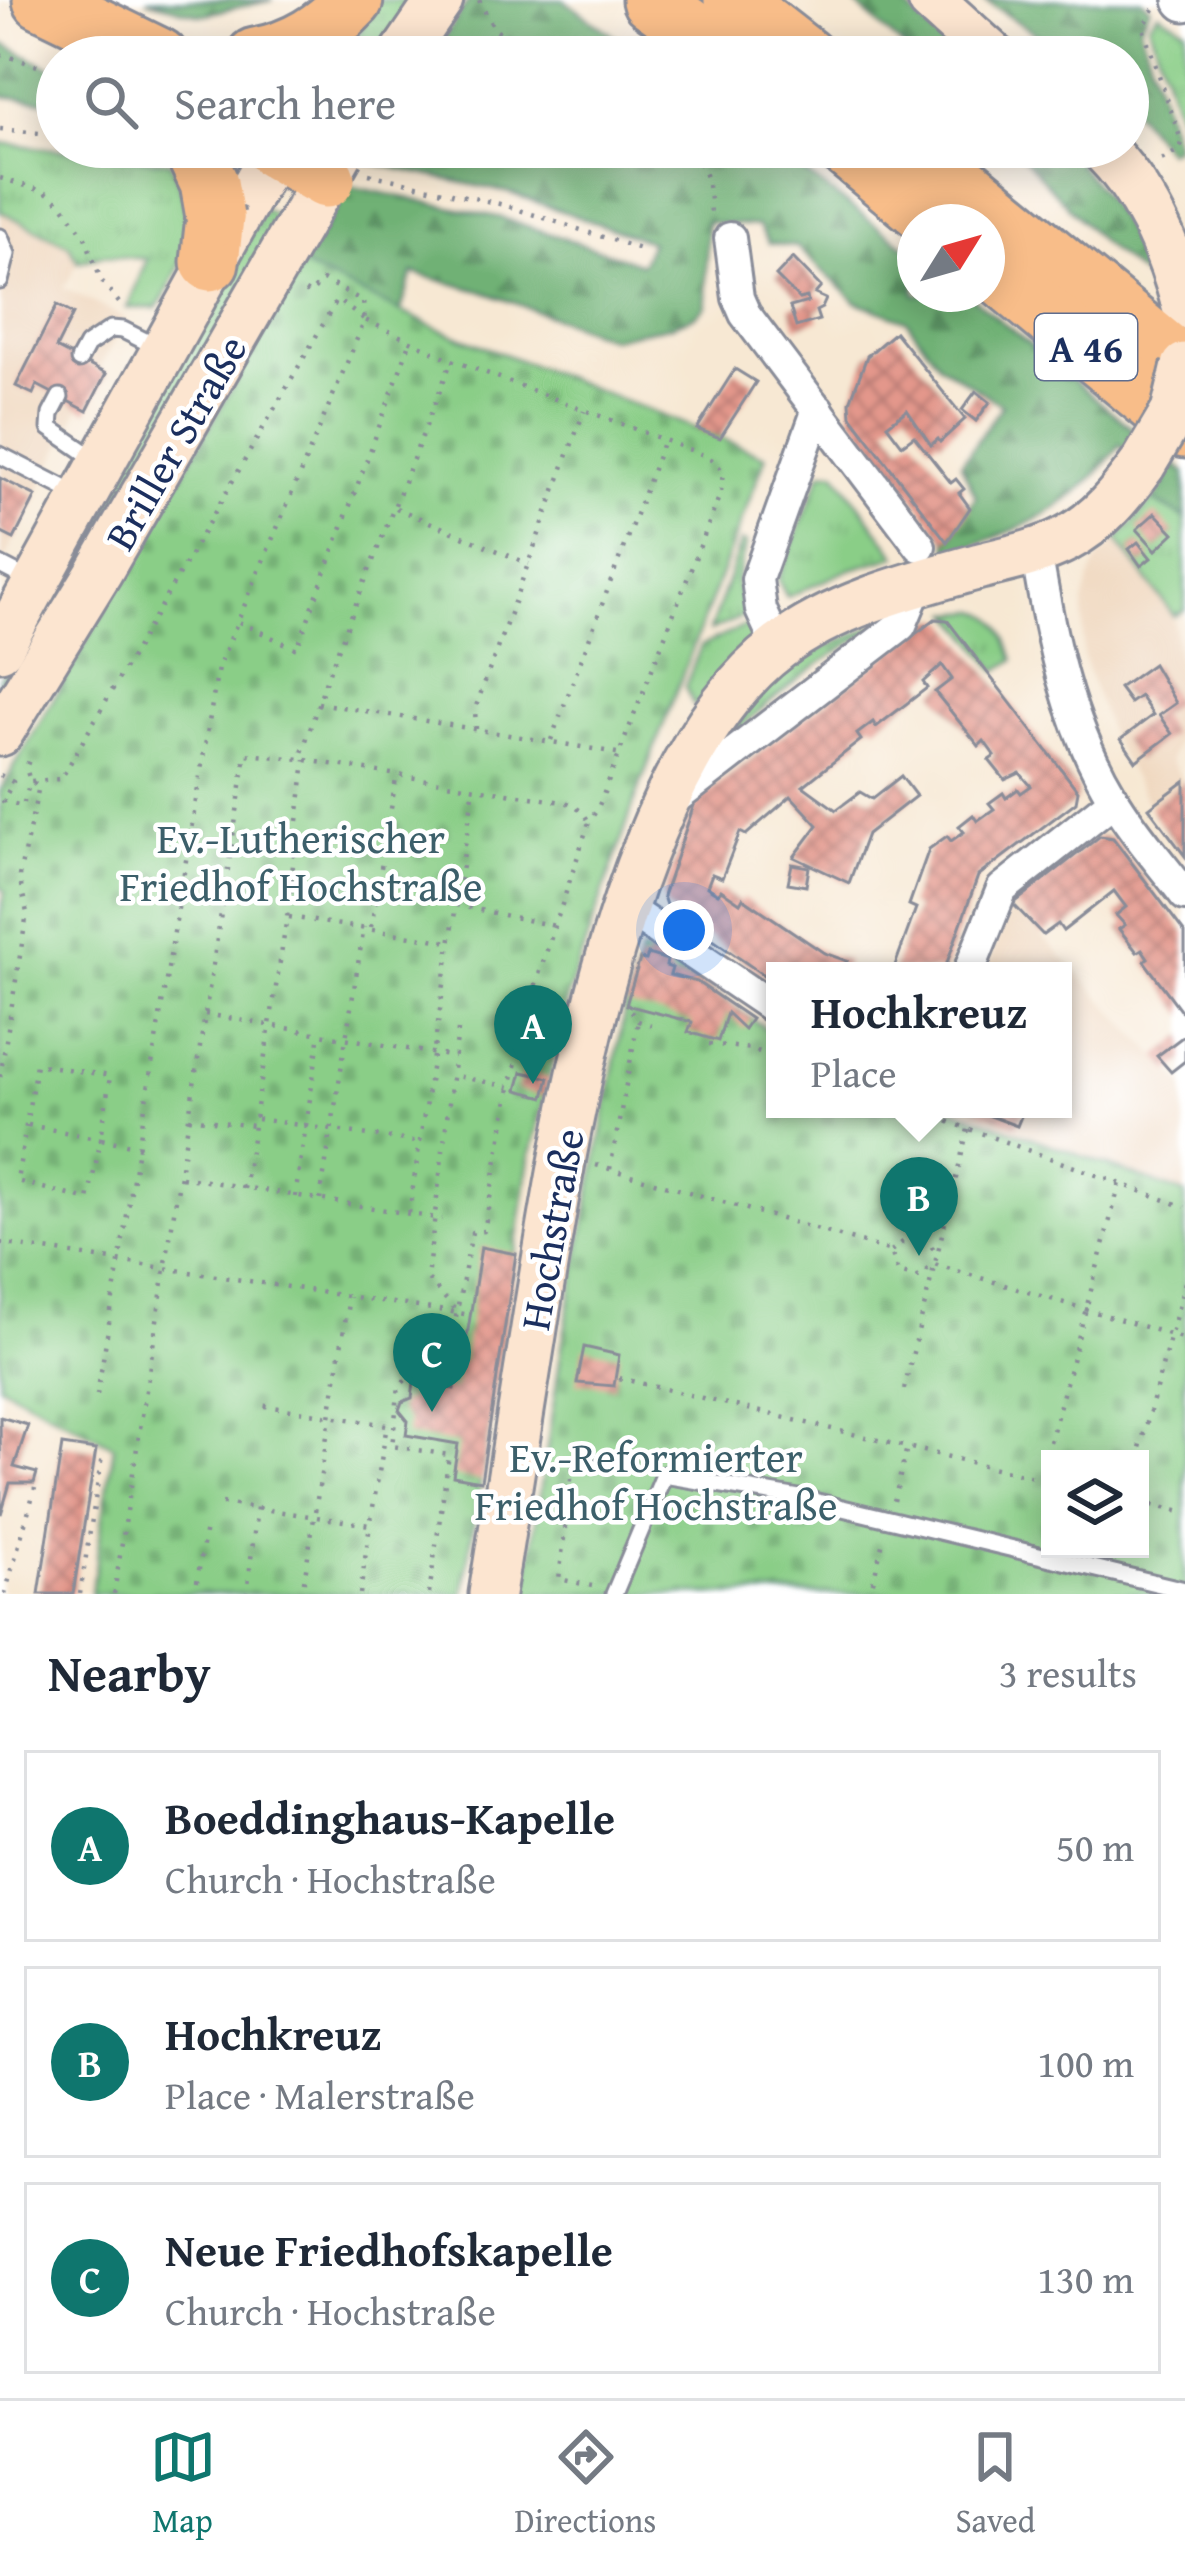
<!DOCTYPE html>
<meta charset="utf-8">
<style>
body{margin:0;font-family:"Gentium Book Plus",serif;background:#f6f6f7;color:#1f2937}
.controls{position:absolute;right:36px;bottom:36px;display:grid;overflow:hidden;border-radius:0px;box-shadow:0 6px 30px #0003}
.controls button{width:108px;height:108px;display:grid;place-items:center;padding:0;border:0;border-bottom:3px solid #e0e1e3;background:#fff;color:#1f2937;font:60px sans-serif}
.compass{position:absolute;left:897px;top:204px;width:108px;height:108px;border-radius:50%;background:#fff;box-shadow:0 6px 30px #0003;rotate:53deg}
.you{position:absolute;left:684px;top:930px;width:42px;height:42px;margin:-30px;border:9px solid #fff;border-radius:50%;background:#1a73e8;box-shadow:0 0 0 18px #1a73e833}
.badge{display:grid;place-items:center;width:78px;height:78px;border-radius:50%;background:#0f766e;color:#fff;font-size:39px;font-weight:700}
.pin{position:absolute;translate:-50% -99px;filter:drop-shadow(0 3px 6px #0008)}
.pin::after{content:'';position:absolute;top:63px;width:42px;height:36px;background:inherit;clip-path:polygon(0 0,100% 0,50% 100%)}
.popup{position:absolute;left:766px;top:962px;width:306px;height:156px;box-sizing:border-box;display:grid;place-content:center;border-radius:0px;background:#fff;filter:drop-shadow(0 3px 9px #0005);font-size:39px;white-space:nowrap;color:#747a83}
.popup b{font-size:45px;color:#1f2937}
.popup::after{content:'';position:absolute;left:50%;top:100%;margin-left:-24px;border:24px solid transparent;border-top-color:#fff}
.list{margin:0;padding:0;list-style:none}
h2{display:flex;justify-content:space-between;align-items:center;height:156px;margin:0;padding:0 48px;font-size:51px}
h2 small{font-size:39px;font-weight:400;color:#747a83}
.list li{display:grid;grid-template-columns:78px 1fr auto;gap:36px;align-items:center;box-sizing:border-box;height:192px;margin:0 24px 24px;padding:0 24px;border:3px solid #e0e1e3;border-radius:0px}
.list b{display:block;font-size:45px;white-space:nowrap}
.list p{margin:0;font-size:39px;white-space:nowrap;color:#747a83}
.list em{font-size:39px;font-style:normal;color:#747a83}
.icon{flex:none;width:66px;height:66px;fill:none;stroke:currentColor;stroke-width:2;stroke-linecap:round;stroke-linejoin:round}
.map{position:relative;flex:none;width:1185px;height:1594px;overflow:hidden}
.search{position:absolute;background:#fff;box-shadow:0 6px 30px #0003;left:36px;right:36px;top:36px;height:132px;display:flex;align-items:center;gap:30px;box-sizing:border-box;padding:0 42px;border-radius:66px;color:#747a83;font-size:45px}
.sheet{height:804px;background:#fff}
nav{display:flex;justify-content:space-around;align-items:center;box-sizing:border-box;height:168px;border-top:3px solid #e0e1e3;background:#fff;font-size:33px;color:#747a83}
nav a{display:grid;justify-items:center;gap:6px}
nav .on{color:#0f766e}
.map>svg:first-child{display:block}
</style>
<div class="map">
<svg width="1185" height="1594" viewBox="0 0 1185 1594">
<defs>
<pattern id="grass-tufts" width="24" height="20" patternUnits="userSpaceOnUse" patternTransform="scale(3)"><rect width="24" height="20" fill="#8ace87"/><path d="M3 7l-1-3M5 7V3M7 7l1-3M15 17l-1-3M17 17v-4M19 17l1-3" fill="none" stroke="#76b177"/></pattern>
<pattern id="forest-firs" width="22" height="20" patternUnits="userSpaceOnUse" patternTransform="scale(3)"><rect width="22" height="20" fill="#6fb174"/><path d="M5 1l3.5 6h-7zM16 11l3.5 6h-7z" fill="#5a9062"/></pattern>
<pattern id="cemetery-stones" width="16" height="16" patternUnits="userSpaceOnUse" patternTransform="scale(3)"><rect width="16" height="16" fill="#8ace87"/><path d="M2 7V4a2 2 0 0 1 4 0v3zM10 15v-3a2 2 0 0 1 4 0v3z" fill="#76b177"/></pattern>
<pattern id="building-cross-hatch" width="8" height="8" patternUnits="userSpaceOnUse" patternTransform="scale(3)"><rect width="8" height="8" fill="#e3978b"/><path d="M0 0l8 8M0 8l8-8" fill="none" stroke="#b77c75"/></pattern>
</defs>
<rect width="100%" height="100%" fill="#fff"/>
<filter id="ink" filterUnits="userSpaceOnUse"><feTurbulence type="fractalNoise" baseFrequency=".00833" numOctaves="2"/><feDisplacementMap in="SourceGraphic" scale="24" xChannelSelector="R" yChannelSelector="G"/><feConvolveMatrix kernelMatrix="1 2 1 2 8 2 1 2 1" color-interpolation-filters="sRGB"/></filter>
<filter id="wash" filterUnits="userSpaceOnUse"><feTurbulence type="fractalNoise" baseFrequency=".004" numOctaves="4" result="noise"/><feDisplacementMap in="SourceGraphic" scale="48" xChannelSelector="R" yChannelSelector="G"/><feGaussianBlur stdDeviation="2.7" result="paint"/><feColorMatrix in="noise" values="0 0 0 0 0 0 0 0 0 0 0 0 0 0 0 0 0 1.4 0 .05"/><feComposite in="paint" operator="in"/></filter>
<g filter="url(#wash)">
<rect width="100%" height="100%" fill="#f7e8d3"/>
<g fill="#efd6bc">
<polygon points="0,211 69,245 78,262 64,288 125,318 4,560 0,559"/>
<polygon points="1117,540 1174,616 1180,681 1185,695 1185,713 1170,760 1183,781 1150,807 1111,738 1083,656 1083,603 1089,581 1098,559"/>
<polygon points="1012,904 1185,1086 1185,1194 963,1109 1063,1109 1063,971 987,971"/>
</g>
<g fill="url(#grass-tufts)" stroke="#527e72" stroke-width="3">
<polygon points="378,0 413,0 380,57 345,57"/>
<polygon points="1158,12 1185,28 1185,138 1149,24"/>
<path d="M0,143l170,19c28,56 20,95 -13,146h-30l20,-49 -45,-4 -24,7 -9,-17 -69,-34z"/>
<polygon points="264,209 284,221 0,707 0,679 53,573"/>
<polygon points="835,471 897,556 851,569 787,597 778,580 822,472"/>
<polygon points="1153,500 1185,518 1185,610 1174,616 1117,540"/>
<polygon points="741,542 746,544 736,583 746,615 710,631"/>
<path d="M979,611c24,6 27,28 35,49l-17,11 -45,-58z"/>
<path d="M885,621l1,4c-54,24 -137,87 -173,134l10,-27 74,-72z"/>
<polygon points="750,624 753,642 706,702 694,706 685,687 701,646"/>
</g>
<g fill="url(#forest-firs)" stroke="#457069" stroke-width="3">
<polygon points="146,0 273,0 201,15"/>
<polygon points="469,0 564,0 643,57 431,57"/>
<polygon points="851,0 900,0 956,57 914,57"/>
<polygon points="984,0 1142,0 1150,7 1140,27 1176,146 1167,151 1128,103 1128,57 1072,57"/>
<polygon points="0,42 57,71 57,102 0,96"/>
<path d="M371,147h397l147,106v41h53l217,178v46l-32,-18 13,-17 -46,-38c-47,65 -96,84 -170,108l-3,-10 29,-47 -15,-32 41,-59 -62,-40 -34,-45 -50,-18 -59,-55 -28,-4 -11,-17 -51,-4 -1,84 -9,9 -24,10 -62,13 -127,-46 -71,-19 -13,40 -98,-47 47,-80 153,32 139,46 10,-22 -141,-49 -147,-32z"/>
<path d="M1013,147l52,2c37,41 64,77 82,131l-45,-37z"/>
</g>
<g fill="url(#cemetery-stones)" stroke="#527e72" stroke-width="3" fill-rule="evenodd">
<polygon points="302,266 439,329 766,456 641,783 568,994 530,1158 463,1594 91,1594 114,1446 0,1385 0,917 5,891 0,886 0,792"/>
<path d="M641,952l25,8 109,75v74h179l231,85v400h-660l38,-254 62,-331zM1050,1459h90v90h-90z"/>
</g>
<g id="blocks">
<g fill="url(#building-cross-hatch)">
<polygon points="793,258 821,287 815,294 826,299 822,308 816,311 819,320 796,327 790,307 808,302 807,297 799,299 776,276"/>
<polygon points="57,305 73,314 56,348 106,374 87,411 37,385 33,394 16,386"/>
<polygon points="895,332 965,419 940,442 938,439 931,445 907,410 887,425 902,445 914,436 951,483 956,479 964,489 959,493 970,508 947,542 851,416 850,402 867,356"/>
<polygon points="735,369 756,382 720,438 697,429"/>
<polygon points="976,391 990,402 976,421 962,410"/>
<polygon points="0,478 36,496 14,539 0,532"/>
<polygon points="1155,513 1174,533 1156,550 1137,529"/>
<polygon points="1138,542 1151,558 1141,566 1129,549"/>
<polygon points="935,619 947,620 1078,791 1076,802 978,876 944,971 893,971 916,908 909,905 929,849 947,836 951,841 964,832 959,826 973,815 977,821 994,809 989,803 1003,793 1006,798 1018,789 1021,793 1031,786 1020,773 1005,780 989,760 995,756 984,741 979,746 935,692 952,679 942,665 923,682 927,688 876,727 873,722 857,734 861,740 803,786 836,810 860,792 872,799 901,776 916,796 867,834 849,883 794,857 818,825 791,796 746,835 740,832 722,878 712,874 707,887 718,894 721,890 740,903 743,898 824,953 847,961 842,971 775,971 775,983 667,908 663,896 695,802"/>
<polygon points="1153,664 1176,703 1159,715 1172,734 1136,761 1121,739 1153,715 1140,696 1130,703 1119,688"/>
<polygon points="1185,781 1185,856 1149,808"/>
<polygon points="1100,836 1113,838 1185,933 1185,1016 1144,961 1148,958 1142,949 1137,952 1119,929 1125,925 1116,915 1126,907 1114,891 1063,931 1058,924 1043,935 1013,904"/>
<polygon points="792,864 809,867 806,886 788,883"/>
<polygon points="648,954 667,960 666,966 672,968 670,975 697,982 751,1019 744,1029 727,1013 718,1041 688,1032 692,1022 626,1005 640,959 646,960"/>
<polygon points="1185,1035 1185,1061 1171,1072 1157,1056"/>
<polygon points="522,1072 549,1078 544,1097 517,1090"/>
<polygon points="972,1109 1024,1109 1017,1126"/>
<polygon points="481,1247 516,1254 481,1481 453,1476 458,1444 406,1435 408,1421 399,1410 402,1402 412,1398 414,1382 454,1389 459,1361 463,1362"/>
<polygon points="584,1347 619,1355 614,1386 577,1383"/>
<polygon points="0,1417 28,1425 14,1467 37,1473 34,1483 10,1483 1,1514"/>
<polygon points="62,1445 96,1450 73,1594 39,1594"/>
</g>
</g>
</g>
<g filter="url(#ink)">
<use href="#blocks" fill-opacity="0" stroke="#898c98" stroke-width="3"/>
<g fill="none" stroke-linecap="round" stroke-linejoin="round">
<defs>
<g id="service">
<polyline points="0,237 7,254 0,281"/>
<polyline points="79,360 87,345 111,329 123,330 161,349"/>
<polyline points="60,397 51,414 50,428 98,461"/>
<polyline points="0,455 80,496"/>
<polyline points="0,565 29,580"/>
<polyline points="614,1594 664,1475 805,1499 1185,1590"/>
</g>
<g id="minor">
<polyline points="730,238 738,298 745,314 920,546"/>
<path d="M1036,551c14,85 31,172 77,247 20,34 48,65 72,97"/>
<polyline points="778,647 761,610 757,579 818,409"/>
<polyline points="673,800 901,625 918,584"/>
<polyline points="627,909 775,1009"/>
<polyline points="969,971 1002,889 1114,800"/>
</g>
<polyline id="tertiary" points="1184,0 1185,1"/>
<g id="secondary">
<polyline points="931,0 994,57"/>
<polyline points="401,57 440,0"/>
<path d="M1101,147c44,44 68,99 84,159"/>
<polyline points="0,648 254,187"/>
<polyline points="0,733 99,572 304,216"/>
<path d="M492,1594c15,-93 29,-185 44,-278 30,-187 85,-550 243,-669 57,-43 133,-62 201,-81 28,-7 59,-13 86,-27 33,-17 56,-46 77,-75"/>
</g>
<g id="motorway">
<polyline points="42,0 159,57"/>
<polyline points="651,0 730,57"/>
<polyline points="733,0 806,57"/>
<path d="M255,57c41,-7 71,-27 99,-57"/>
<polyline points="844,147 935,222"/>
<polyline points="919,147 1185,367"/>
<polyline points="210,262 215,217"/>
<polyline points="987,265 1185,429"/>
</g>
</defs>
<use href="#service" stroke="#898c98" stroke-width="21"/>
<use href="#minor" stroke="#898c98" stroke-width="36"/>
<use href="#tertiary" stroke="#898c98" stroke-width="45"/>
<use href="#secondary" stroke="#898c98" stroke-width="51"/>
<use href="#motorway" stroke="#898c98" stroke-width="63"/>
<g stroke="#898c98" stroke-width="4.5" stroke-dasharray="3 9" stroke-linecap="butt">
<polyline points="479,0 494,29 538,57"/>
<polyline points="1154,9 1143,28 1182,143 1179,150 1158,162"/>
<polyline points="0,54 57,72"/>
<polyline points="475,57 494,29"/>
<polyline points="0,129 57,135"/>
<path d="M681,147c27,16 28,38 30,67"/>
<polyline points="369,174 504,205 646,251"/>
<polyline points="0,178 46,192 63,205 85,237 101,280 124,309"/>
<polyline points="305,291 310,294 323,280 363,301 365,320"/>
<polyline points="396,508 529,564"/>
<polyline points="239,622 297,649 410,343"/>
<polyline points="318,703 617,753"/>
<polyline points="476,729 475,709 584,411"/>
<polyline points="551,740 664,440"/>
<polyline points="306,760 568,803 583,812 589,822"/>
<polyline points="0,775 13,782 3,801 23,806 30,781 61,779 337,300 365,320"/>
<polyline points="456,905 555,926"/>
<polyline points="289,917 450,942"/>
<polyline points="371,927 397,773"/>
<polyline points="631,1011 638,1021 651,1025"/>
<polyline points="205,1014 454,1057"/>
<polyline points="458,1030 427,1278 458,1313 470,1315"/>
<polyline points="709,1044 751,1049 775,1058"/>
<polyline points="0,1077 27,913 19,876 39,786 30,781 26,768 31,755"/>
<polyline points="914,1109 1185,1207"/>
<polyline points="189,1118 254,1126"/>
<polyline points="257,1119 418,1142"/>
<polyline points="28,1125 101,1139 88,1200 17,1181 36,1064 110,1076 101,1139 141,1147"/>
<polyline points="596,1165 891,1251 898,1272 918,1277 934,1264 1185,1339"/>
<polyline points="610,1169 638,1021"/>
<polyline points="181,1177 442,1219"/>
<polyline points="244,1189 287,917 305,760"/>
<polyline points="295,1197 320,1033"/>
<polyline points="320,1200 364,927"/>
<polyline points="409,1213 474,787"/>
<polyline points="0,1243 458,1313"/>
<polyline points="891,1251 908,1238 924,1239 936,1251"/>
<polyline points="619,1378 907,1447"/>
<polyline points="904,1389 968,1129"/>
<polyline points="97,1395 218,668 365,320 452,360"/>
<polyline points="1050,1442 1120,1183"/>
<polyline points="1137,1459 1185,1282"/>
<polyline points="894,1501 907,1447 1050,1481"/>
<polyline points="1140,1502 1185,1513"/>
<polyline points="222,1503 370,1525 387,1425 260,1405"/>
<polyline points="592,1586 559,1579 574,1454 640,1470"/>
<polyline points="5,1594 35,1488"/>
<polyline points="80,1594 102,1456"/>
<polyline points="114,1594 246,754 300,759 326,680 452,360 709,457 723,471 721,492 598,808 589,822 532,996 510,1087 451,1075"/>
<polyline points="195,1594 206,1527"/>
<polyline points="247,1594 257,1507"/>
<polyline points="302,1594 349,1297"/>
<polyline points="360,1594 370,1525"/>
<polyline points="429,1594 449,1455 392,1446 399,1386 411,1375 444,1380 472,1232 484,1231 510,1088"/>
<polyline points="870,1594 883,1541"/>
</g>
<use href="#service" stroke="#fff" stroke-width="15"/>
<use href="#minor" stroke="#fff" stroke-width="30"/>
<use href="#tertiary" stroke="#fff" stroke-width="39"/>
<use href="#secondary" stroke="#fce5d0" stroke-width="45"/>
<use href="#motorway" stroke="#f8bd89" stroke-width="57"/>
<defs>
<g id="secondary-bridge">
<polyline points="254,187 275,150"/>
<polyline points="304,216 340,153"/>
<polyline points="1143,464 1174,412 1185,366"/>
</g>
<g id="motorway-bridge">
<polyline points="192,147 209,183 215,217"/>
<polyline points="275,150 326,179"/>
</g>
</defs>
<use href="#secondary-bridge" stroke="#898c98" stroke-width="51" stroke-linecap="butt"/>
<use href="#motorway-bridge" stroke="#898c98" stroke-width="63" stroke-linecap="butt"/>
<use href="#secondary-bridge" stroke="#fce5d0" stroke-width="45"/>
<use href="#motorway-bridge" stroke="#f8bd89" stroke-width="57"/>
</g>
</g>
<g text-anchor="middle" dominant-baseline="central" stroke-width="9" stroke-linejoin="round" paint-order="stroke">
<rect fill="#fff" stroke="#5f6d8e" stroke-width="3" x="1035" y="314" width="102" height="66" rx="9"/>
<g font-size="39" font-weight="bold" fill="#1b2f5e">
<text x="1086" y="347">A 46</text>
</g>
<g font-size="42" fill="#1b2f5e" stroke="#fff">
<text transform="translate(175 442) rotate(-60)">Briller Straße</text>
<text transform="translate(551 1229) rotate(-80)">Hochstraße</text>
</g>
<g font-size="42" fill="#3c5f6a" stroke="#fff">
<text x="301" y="837">Ev.-Lutherischer<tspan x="301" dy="48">Friedhof Hochstraße</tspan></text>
<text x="656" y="1456">Ev.-Reformierter<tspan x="656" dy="48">Friedhof Hochstraße</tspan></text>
</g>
</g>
</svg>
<div class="controls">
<button><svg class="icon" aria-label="layers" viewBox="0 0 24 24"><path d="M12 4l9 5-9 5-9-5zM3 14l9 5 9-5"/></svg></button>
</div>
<svg class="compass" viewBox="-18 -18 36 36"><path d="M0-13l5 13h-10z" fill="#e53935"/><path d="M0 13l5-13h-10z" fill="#747a83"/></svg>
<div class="you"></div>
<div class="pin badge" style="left:533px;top:1084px">A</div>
<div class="pin badge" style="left:919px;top:1256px">B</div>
<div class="popup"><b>Hochkreuz</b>Place</div>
<div class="pin badge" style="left:432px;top:1412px">C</div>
<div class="search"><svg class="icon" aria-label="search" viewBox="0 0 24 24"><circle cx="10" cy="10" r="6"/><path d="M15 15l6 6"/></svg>Search here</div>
</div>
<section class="sheet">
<h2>Nearby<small>3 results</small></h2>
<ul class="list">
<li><span class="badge">A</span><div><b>Boeddinghaus-Kapelle</b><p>Church · Hochstraße</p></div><em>50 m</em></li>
<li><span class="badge">B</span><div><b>Hochkreuz</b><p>Place · Malerstraße</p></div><em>100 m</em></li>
<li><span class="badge">C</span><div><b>Neue Friedhofskapelle</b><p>Church · Hochstraße</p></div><em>130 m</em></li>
</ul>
</section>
<nav>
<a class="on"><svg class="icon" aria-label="map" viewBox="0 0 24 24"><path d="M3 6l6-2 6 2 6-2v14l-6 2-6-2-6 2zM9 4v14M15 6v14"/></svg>Map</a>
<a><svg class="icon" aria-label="directions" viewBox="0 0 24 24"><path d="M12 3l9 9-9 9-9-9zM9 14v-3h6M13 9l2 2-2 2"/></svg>Directions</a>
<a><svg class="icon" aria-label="saved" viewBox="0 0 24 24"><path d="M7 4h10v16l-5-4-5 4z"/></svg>Saved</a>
</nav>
